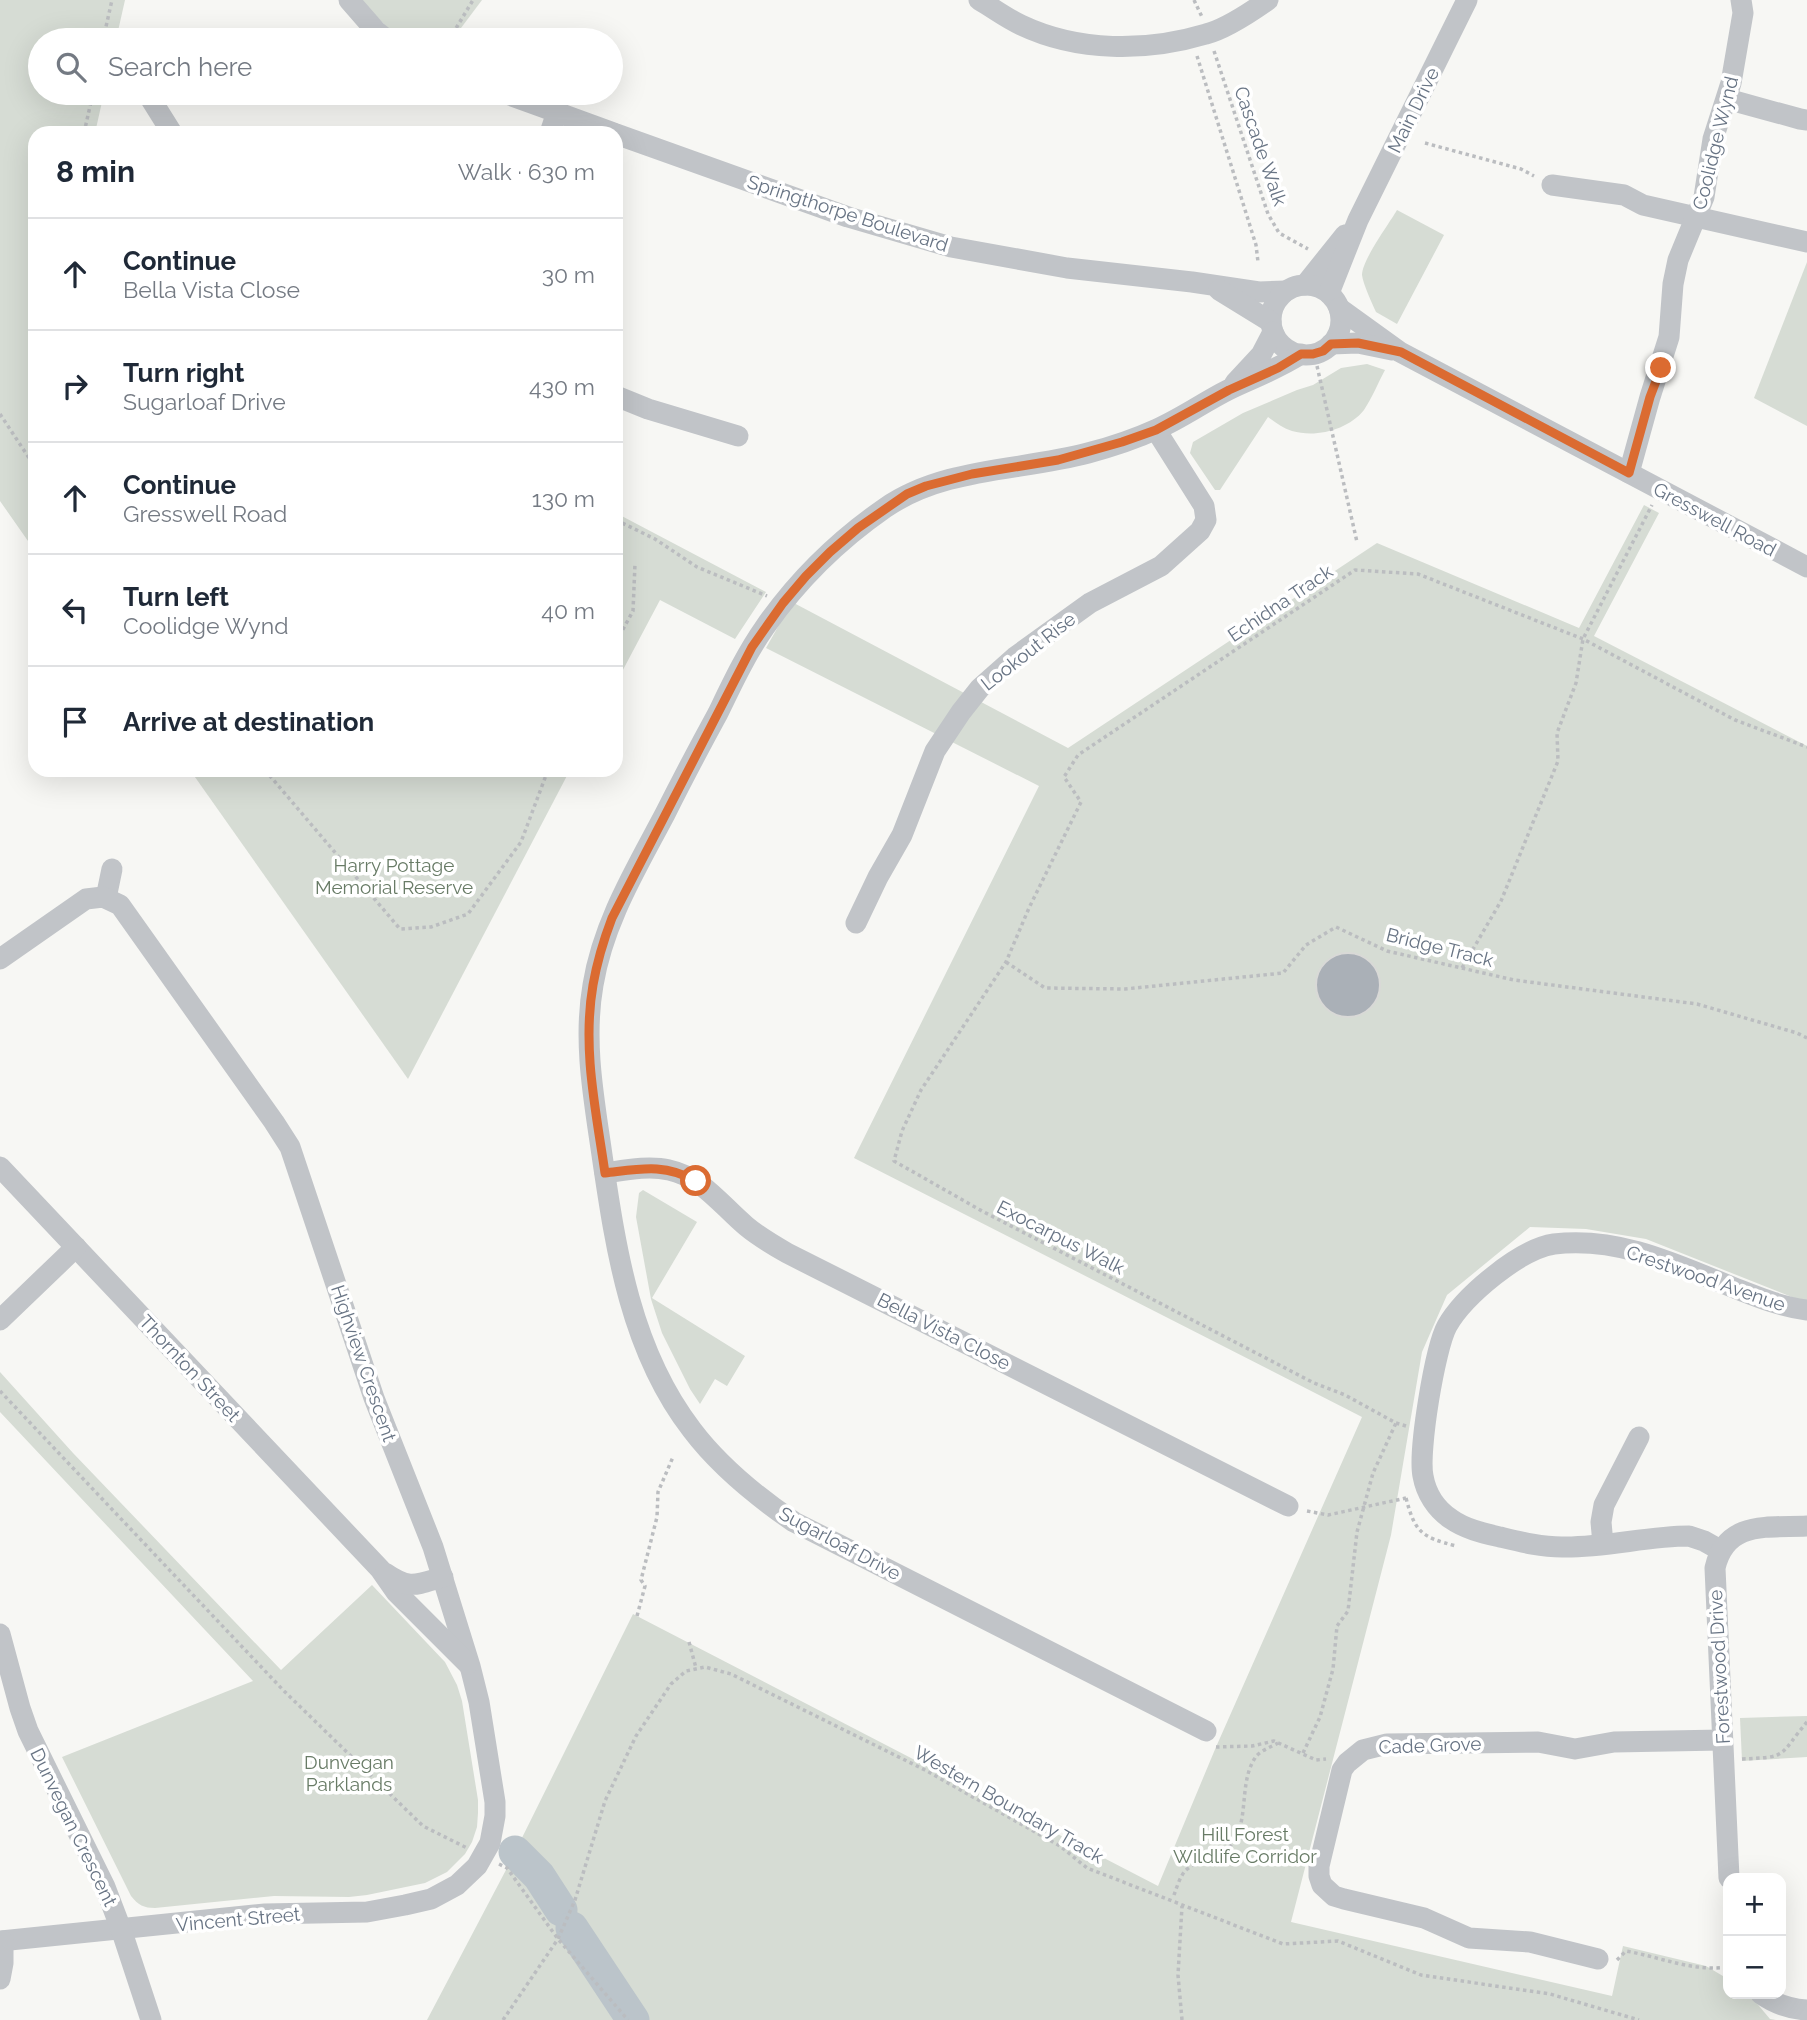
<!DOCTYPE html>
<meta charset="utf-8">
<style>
body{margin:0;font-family:Raleway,sans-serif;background:#f2f2f3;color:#1f2937}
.controls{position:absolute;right:21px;bottom:21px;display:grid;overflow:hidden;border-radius:14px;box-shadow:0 7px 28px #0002}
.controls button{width:63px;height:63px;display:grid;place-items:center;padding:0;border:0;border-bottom:2px solid #e0e1e3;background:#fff;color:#1f2937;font:35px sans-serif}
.stop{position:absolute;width:21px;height:21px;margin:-16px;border:5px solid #db6b31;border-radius:50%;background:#fff}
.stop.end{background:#db6b31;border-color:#fff;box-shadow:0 2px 7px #0008}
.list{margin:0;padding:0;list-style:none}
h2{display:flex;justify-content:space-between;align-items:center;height:91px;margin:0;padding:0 28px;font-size:30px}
h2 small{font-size:23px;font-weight:400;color:#747a83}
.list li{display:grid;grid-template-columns:46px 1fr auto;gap:21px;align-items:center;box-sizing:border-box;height:112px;padding:0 28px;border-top:2px solid #e0e1e3}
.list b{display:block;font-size:26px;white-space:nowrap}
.list p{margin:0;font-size:23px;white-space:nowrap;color:#747a83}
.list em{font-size:23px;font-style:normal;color:#747a83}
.icon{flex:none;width:38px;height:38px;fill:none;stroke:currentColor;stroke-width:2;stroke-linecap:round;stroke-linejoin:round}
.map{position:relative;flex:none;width:1807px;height:2020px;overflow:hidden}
.search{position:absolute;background:#fff;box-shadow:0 7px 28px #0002;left:28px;top:28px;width:595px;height:77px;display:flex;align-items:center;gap:18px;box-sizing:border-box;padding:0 24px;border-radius:38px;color:#747a83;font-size:26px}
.panel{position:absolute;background:#fff;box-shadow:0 7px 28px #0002;left:28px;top:126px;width:595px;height:651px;border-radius:21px}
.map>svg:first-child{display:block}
</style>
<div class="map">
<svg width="1807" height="2020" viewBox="0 0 1807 2020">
<rect width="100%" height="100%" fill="#f7f7f4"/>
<g fill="#d6dcd4">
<polygon points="0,0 125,0 116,40 40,40 40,93 104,93 95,133 35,133 35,551 0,501"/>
<polygon points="360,0 482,0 452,40 403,40 390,30"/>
<path d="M1397,210l47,25 -47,89 -21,-12c-4,-9 -13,-28 -14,-37 0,-15 27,-51 35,-65z"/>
<polygon points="1807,262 1807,426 1754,398"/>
<path d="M1367,364l18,6c-7,13 -13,28 -21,40 -16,20 -48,28 -72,21 -9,-3 -16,-8 -24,-14l-48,73h-5l-25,-37 3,-11 50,-29 54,-23 16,-5 28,-17z"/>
<polygon points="1644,505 1659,513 1594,636 1807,746 1807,1303 1646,1239 1586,1229 1530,1227 1447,1295 1422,1352 1391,1535 1291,1922 1612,1996 1623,1946 1706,1966 1728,1979 1728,1994 1749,1994 1770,2019 1776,2020 427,2020 507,1868 633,1614 1158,1886 1216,1747 1362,1417 854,1158 1039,786 766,648 792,602 1068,748 1377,543 1579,628"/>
<polygon points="616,513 766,592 735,639 660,600 616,683"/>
<polygon points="190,770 570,770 408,1079"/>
<polygon points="643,1190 697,1222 652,1298 745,1356 727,1386 715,1379 700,1404 690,1389 662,1333 651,1299 636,1217 639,1193"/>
<path d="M0,1372l73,81 208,217 91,-85 73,77 12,23 5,16 16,99v13l-1,14 -5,15 -7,12 -18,18 -22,11 -58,12 -18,2 -75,-1 -119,12c-11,0 -17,-3 -24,-12l-69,-139 191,-76 -253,-269z"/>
<polygon points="1807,1716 1807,1757 1742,1761 1740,1718"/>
</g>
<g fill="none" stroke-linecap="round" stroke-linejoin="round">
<g stroke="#bbc4ca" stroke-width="33">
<polyline points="515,1852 539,1876 561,1910"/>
<polyline points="572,1928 633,2020"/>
</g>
</g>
<circle fill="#aab0b7" stroke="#d9d9d7" stroke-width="2" cx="1348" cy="985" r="32"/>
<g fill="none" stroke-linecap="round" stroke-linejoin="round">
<g stroke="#bbbdc0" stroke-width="3.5" stroke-dasharray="3.5 3.5" stroke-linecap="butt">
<polyline points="1194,0 1202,17"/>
<polyline points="103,40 112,0"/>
<polyline points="449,40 473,0"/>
<polyline points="1214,51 1268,214 1279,233 1308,249"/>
<polyline points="1197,56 1256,245 1258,262"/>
<polyline points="84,133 93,93"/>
<polyline points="1425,143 1521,169 1534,176"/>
<polyline points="1317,366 1357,542"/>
<polyline points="0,414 35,467"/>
<polyline points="616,520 655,539 697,567 767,596"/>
<polyline points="616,642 633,611 635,564"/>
<polyline points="265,770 400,929 431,927 468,914 521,842 548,770"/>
<polyline points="1006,962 1045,988 1125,989 1283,973 1306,945 1336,927 1387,951 1514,980 1697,1004 1797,1033 1807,1038"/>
<polyline points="1462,968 1501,901 1558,761 1557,733 1576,683 1583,639 1652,505"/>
<polyline points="0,1391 284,1691 423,1826 467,1848"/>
<polyline points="1406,1426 1396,1423 1345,1395 1314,1383 982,1211 894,1161 902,1131 921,1090 1006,962 1029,908 1081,802 1064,777 1078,755 1355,570 1418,574 1583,639 1735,720 1807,747"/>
<path d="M1406,1498c9,35 16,39 50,48"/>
<polyline points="1307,1511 1328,1515 1406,1498"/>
<polyline points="637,1616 645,1586 641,1580 657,1517 658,1492 673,1457"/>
<polyline points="689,1642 696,1668"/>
<polyline points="1216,1747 1252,1746 1274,1741 1316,1760 1326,1759"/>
<polyline points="1303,1753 1320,1717 1333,1669 1337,1626 1348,1611 1357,1532 1373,1473 1396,1423"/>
<path d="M1742,1759c48,-2 36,-3 65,-37"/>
<polyline points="499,1864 507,1868 558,1939 628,2020"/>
<path d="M1174,1895c3,-8 6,-19 12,-25 16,-14 39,-11 50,-32 12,-25 4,-57 19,-80 4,-7 16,-11 23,-15"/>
<path d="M1617,1960l9,-9c34,6 67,21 102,16"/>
<polyline points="503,2020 558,1939 575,1900 605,1801 636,1736 671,1684 686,1671 705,1667 731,1674 925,1770 1060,1846 1087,1868 1283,1944 1338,1941 1421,1975 1550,1994 1639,2020"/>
<polyline points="1182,2020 1178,1975 1182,1906"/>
</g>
<g stroke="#c1c4c8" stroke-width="21">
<polyline points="349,0 376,31 387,40"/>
<path d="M979,0c14,8 27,18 42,25 57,27 125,27 185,9 20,-5 45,-22 62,-34"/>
<polyline points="147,93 172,133"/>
<polyline points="504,93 614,133"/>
<polyline points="1727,99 1800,119 1807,120"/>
<polyline points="550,133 557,112"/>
<polyline points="616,134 848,217 951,247 1067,268 1192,282 1259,292 1286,291"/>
<polyline points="1552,185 1624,195 1643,205 1807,242"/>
<polyline points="1305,285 1345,235"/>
<circle cx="1306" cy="320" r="35"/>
<polyline points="1219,290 1271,322"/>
<polyline points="1329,293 1358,220 1467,0"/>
<polyline points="1339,308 1400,352 1807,567"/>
<polyline points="1331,344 1358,343 1392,350"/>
<polyline points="1235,383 1261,355 1273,332"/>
<polyline points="616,396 648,409 738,436"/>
<polyline points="1629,473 1650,397 1669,337 1673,284 1678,260 1704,197 1713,139 1731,83 1743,13 1741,0"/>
<polyline points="106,898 112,869"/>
<polyline points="856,923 878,877 902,835 935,751 961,712 980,688 1015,657 1090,603 1161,566 1200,531 1206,520 1204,506 1156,430"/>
<polyline points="0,959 86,899 103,897 120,905 274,1122 290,1147 374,1398 433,1547 470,1666 479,1702 495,1802 495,1816 490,1843 477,1866 457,1885 431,1899 405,1905 367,1912 265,1914 0,1941"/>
<polyline points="0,1167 380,1569 396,1592 468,1664"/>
<path d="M605,1173c20,-3 44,-8 64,-3 33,7 53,36 77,56 13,11 27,19 41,27l501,253"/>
<polyline points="0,1320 76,1247"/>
<polyline points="1603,1544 1601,1522 1604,1505 1639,1437"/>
<path d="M1720,1550l-16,-9 -15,-5c-42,0 -84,12 -127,11 -21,0 -41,-5 -62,-10 -17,-4 -35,-8 -49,-18 -15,-10 -25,-26 -28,-43 -5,-25 12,-128 24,-150 17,-30 73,-77 107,-82 65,-8 124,21 183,45 23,9 45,18 70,21"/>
<path d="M385,1573c25,17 30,12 58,4"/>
<polyline points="0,1634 20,1708 28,1731 105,1887 121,1929 151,2020"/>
<path d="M1206,1731l-412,-209c-38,-26 -74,-55 -102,-92 -61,-79 -76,-179 -90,-275 -8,-56 -19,-113 -9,-170 10,-62 43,-116 72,-171 17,-34 35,-68 53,-101 14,-29 28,-59 47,-86 32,-46 74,-87 120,-119 59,-41 136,-37 203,-55 23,-6 47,-14 69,-24 25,-11 47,-27 71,-39 25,-12 50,-21 73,-36"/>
<path d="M1729,1878l-14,-310c11,-48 53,-40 92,-42"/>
<polyline points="1598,1959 1530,1942 1469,1938 1424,1918 1344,1899 1334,1896 1322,1885 1319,1876 1319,1866 1342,1770 1347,1763 1363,1750 1387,1744 1538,1742 1575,1749 1614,1742 1722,1740"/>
<polyline points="0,1979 3,1963 3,1941"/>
<path d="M1761,1994c14,10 28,15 46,16"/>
</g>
</g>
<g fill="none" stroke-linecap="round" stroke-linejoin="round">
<path stroke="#db6b31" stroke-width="9" d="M696,1181c-32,-18 -56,-12 -91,-8 -9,-62 -23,-125 -12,-188 4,-23 11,-46 19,-67l140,-271 31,-44 23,-27 24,-24 28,-24 49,-34 19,-8 46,-12 86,-14 64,-18 34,-12 73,-40 49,-22 23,-14h12l10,-3 8,-7 27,-1 43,9 228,121 21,-76 11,-29"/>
</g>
<g text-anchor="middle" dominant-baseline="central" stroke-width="7" stroke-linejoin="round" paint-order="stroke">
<g font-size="19" fill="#687484" stroke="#fff">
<text transform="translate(1413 110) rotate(-64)">Main Drive</text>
<text transform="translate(1715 143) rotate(-76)">Coolidge Wynd</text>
<text transform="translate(1261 146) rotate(71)">Cascade Walk</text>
<text transform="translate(848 213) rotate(18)">Springthorpe Boulevard</text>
<text transform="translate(1715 519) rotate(28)">Gresswell Road</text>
<text transform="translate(1280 603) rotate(-34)">Echidna Track</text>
<text transform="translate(1028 651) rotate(-38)">Lookout Rise</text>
<text transform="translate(1440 947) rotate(14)">Bridge Track</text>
<text transform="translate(1061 1237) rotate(27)">Exocarpus Walk</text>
<text transform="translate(1706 1278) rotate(19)">Crestwood Avenue</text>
<text transform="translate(944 1331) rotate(27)">Bella Vista Close</text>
<text transform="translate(364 1363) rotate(71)">Highview Crescent</text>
<text transform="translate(190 1368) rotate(47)">Thornton Street</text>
<text transform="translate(840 1543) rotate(28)">Sugarloaf Drive</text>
<text transform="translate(1719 1667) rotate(-93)">Forestwood Drive</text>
<text transform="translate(1430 1745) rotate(-2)">Cade Grove</text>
<text transform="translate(1009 1804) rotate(30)">Western Boundary Track</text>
<text transform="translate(74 1827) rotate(64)">Dunvegan Crescent</text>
<text transform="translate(238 1919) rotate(-5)">Vincent Street</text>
</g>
<g font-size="19" fill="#687b66" stroke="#fff">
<text x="394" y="865">Harry Pottage<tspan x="394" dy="22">Memorial Reserve</tspan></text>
<text x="349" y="1762">Dunvegan<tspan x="349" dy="22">Parklands</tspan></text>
<text x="1245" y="1834">Hill Forest<tspan x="1245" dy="22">Wildlife Corridor</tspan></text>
</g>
</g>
</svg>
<div class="controls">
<button>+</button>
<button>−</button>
</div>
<div class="stop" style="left:696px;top:1181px"></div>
<div class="stop end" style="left:1661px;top:368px"></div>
<div class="search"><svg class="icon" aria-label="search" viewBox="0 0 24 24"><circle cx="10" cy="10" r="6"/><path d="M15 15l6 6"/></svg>Search here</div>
<section class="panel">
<h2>8 min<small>Walk · 630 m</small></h2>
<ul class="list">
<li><svg class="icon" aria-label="ahead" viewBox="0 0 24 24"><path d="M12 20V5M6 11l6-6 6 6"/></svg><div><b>Continue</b><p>Bella Vista Close</p></div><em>30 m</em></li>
<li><svg class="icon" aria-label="right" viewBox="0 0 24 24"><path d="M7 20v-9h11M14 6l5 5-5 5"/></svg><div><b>Turn right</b><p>Sugarloaf Drive</p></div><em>430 m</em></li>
<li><svg class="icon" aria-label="ahead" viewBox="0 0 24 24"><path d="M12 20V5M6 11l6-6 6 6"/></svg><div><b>Continue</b><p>Gresswell Road</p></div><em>130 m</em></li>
<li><svg class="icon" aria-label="left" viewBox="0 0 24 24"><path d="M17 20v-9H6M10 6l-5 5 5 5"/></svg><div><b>Turn left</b><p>Coolidge Wynd</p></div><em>40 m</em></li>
<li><svg class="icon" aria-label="arrive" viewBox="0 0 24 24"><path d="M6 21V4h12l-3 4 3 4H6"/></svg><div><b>Arrive at destination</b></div></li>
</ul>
</section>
</div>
